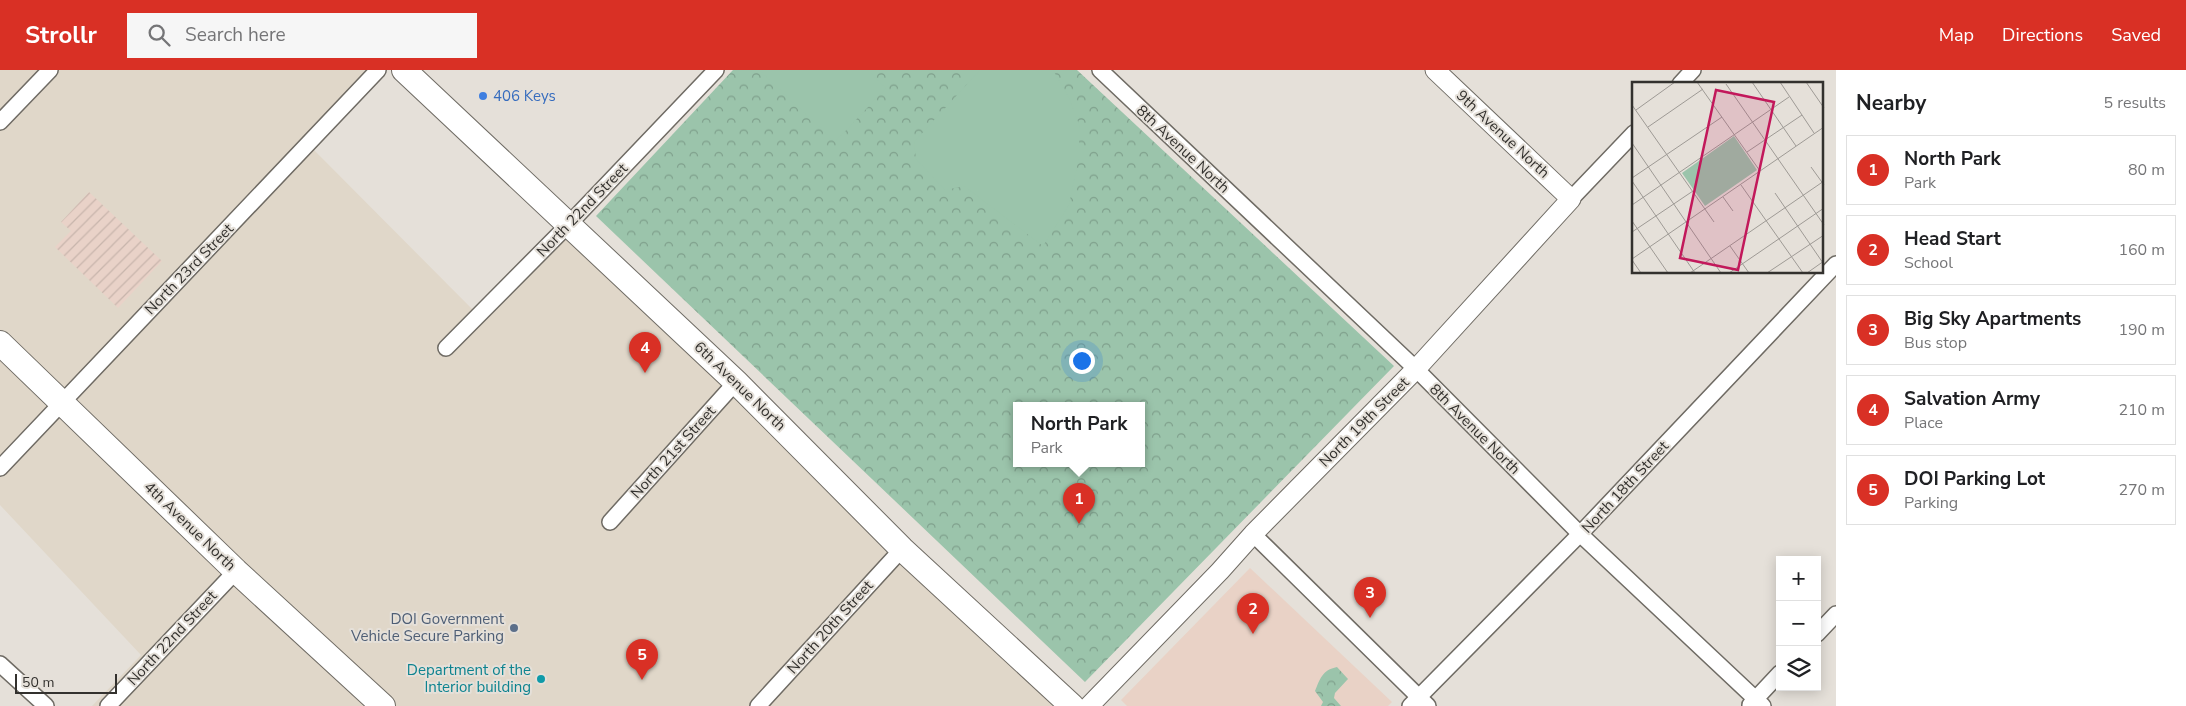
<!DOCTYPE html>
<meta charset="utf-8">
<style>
body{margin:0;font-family:"Nunito Sans",sans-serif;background:#f6f6f6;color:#202124}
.controls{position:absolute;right:15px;bottom:15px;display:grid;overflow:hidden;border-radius:0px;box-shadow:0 2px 12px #0003}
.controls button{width:45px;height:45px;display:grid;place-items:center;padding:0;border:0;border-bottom:1px solid #e0e0e0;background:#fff;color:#202124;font:25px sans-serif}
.scale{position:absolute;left:15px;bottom:12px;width:102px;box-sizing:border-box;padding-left:5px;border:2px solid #33312e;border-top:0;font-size:14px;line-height:18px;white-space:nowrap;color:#33312e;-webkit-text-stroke:4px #e5e0d9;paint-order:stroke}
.you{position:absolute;left:1081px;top:290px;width:18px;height:18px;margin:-12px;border:4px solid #fff;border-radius:50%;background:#1a73e8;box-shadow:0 0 0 8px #1a73e833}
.badge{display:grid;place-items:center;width:32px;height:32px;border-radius:50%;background:#d93025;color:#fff;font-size:16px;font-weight:700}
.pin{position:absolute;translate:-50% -41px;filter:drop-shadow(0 1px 2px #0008)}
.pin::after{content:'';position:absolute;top:26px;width:18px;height:15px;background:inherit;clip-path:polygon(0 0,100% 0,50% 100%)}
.popup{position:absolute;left:1013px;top:332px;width:132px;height:65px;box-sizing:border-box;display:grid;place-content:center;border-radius:0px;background:#fff;filter:drop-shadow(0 1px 4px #0005);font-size:16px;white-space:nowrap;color:#757577}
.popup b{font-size:19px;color:#202124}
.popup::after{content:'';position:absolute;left:50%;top:100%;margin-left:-10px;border:10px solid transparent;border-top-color:#fff}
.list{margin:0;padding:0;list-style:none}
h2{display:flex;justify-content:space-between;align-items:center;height:65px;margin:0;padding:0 20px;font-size:21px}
h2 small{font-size:16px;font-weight:400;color:#757577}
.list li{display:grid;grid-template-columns:32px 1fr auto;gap:15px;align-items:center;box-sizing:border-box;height:70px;margin:0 10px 10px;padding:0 10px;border:1px solid #e0e0e0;border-radius:0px}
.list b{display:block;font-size:19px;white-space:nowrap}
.list p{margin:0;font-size:16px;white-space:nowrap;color:#757577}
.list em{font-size:16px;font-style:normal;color:#757577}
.icon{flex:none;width:28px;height:28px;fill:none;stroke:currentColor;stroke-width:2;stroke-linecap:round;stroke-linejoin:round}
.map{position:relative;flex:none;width:1836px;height:636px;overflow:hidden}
header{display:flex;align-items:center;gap:30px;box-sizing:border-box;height:70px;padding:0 25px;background:#d93025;color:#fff}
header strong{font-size:24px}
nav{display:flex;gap:28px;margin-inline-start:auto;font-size:18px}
.search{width:350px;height:45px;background:#f6f6f6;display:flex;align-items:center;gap:12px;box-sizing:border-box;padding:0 18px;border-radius:0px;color:#757577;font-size:19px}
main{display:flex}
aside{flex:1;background:#fff}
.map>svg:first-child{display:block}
</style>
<header>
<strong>Strollr</strong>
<div class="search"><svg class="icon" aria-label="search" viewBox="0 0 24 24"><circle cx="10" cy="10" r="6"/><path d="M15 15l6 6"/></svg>Search here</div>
<nav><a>Map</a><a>Directions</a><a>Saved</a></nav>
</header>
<main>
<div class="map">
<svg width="1836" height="636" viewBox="0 0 1836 636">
<defs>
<pattern id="industrial-furrows" width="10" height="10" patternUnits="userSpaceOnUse" patternTransform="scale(1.25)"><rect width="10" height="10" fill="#e9d2c8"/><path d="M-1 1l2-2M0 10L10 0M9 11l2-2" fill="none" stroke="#c8b5ac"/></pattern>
<pattern id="park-crowns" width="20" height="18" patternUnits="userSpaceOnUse" patternTransform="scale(1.25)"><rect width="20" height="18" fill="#9bc4ab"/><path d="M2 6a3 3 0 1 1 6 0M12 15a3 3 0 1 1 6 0" fill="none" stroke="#7fa08c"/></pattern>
</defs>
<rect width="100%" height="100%" fill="#e5e0d9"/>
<g fill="#e0d7c9">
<polygon points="0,0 38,0 0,41"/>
<polygon points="43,0 378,0 308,74 478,245 569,154 1060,636 92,636 141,585 0,435 0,47"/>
</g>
<polygon fill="url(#industrial-furrows)" points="89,122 162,191 118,238 55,177 71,161 61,152"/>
<polygon fill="#e9d2c6" points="1250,498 1392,632 1388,636 1127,636 1121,630"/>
<g fill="url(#park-crowns)" fill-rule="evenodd">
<path d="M733,0h344l317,296 -309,316 -489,-466zM1016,335h126v58h-126z"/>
<path d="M1337,597l11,12 -13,14 -1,5 7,8h-20l2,-4 -8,-11c5,-12 7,-21 22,-24z"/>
</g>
<g fill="#9bc4ab">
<polygon points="759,0 867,0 886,18 835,72"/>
<polygon points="980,0 1053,0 1069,28 1080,57 1078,91 1069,135 1043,176 964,116 945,120 916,89 914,72"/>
</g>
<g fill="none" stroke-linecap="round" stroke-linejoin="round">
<defs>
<g id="minor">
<polyline points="1100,0 1416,299 1580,464 1763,636"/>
<polyline points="1680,14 1693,0"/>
<polyline points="0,52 50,0"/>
<polyline points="1571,129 1634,63"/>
<polyline points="446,278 569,154 716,0"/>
<polyline points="0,398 378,0"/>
<polyline points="610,452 736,312"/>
<polyline points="1253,464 1428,636"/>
<polyline points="1817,564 1836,544"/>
<polyline points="0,594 46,636"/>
<polyline points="1750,635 1780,603"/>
<polyline points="108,636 236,501"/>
<polyline points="758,636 902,479"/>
<polyline points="1410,636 1580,464 1836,194"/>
</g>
<polyline id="tertiary" points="1089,636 1220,501 1253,464 1416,299 1571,129 1435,0"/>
<g id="primary">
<polyline points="404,0 736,312 902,479 1072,636"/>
<polyline points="0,273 236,501 383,636"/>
</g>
</defs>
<use href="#minor" stroke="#6f6b64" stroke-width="18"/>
<use href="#tertiary" stroke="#6f6b64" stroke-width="21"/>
<use href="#primary" stroke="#6f6b64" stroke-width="26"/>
<use href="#minor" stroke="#fff" stroke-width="15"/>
<use href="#tertiary" stroke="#fff" stroke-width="19"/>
<use href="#primary" stroke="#fff" stroke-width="24"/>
</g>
<circle fill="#3f7fe0" stroke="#e5e0d9" stroke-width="2" cx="483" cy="26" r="5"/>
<circle fill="#5c6f8a" stroke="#e5e0d9" stroke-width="2" cx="514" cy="558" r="5"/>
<circle fill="#0f9aa8" stroke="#e5e0d9" stroke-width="2" cx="541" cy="609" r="5"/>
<g text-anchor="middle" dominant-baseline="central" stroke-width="4" stroke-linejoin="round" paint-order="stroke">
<g font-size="15" fill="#366cbe" stroke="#e5e0d9" text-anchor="start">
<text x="493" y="26">406 Keys</text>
</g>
<g font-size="15" fill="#33312e" stroke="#e5e0d9">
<text transform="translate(1503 64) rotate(43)">9th Avenue North</text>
<text transform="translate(1183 79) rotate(43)">8th Avenue North</text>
<text transform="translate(582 140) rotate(-46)">North 22nd Street</text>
<text transform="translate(189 199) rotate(-46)">North 23rd Street</text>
<text transform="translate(740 316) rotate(44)">6th Avenue North</text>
<text transform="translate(1364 352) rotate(-45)">North 19th Street</text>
<text transform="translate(1475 359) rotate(45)">8th Avenue North</text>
<text transform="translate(673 382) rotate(-48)">North 21st Street</text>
<text transform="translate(1625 417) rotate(-47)">North 18th Street</text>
<text transform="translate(190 456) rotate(44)">4th Avenue North</text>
<text transform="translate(830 557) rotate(-48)">North 20th Street</text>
<text transform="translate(172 568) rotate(-47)">North 22nd Street</text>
</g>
<g font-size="15" fill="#4e5e75" stroke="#e5e0d9" text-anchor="end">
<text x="504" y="549">DOI Government<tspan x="504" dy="17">Vehicle Secure Parking</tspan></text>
</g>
<g font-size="15" fill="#0d838f" stroke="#e5e0d9" text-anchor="end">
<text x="531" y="600">Department of the<tspan x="531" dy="17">Interior building</tspan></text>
</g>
</g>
<g transform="translate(1632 12)">
<rect width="191" height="191" fill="#e5e0d9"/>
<path d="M102,54l23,34 -52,36 -23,-33z" fill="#9bc4ab"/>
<path d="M74,78l10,6 -12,10 -8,-12z" fill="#9bc4ab"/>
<path fill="none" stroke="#9e9a95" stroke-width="1" d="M65,0l63,89M120,0l44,64M148,0l34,51M174,0l18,26M94,2l98,141M0,23l82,117M4,28l39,-28M16,45l55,-38M0,61l89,130M115,70l55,-37M179,85l13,18M0,96l90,-61M0,99l63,92M109,103l62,88M143,111l48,70M91,115l10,14M0,123l157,-108M0,139l36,52M0,150l61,-41M98,164l19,27M0,177l192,-132M0,178l9,13M58,191l134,-92M97,191l95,-65M135,191l57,-38M175,191l17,-12"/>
<path fill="#c2185b" fill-opacity="0.15" stroke="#c2185b" stroke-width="2.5" d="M84,8l58,12 -36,168 -58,-12z"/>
<rect width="191" height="191" fill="none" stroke="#33312e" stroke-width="2.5"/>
</g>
</svg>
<div class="controls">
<button>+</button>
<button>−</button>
<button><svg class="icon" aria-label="layers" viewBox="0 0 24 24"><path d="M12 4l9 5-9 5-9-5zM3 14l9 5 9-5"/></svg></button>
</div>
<div class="scale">50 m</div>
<div class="you"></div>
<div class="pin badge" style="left:1079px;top:454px">1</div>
<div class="popup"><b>North Park</b>Park</div>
<div class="pin badge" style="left:1253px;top:564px">2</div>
<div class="pin badge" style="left:1370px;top:548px">3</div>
<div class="pin badge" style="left:645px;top:303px">4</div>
<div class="pin badge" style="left:642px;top:610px">5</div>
</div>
<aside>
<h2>Nearby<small>5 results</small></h2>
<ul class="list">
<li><span class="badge">1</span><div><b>North Park</b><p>Park</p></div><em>80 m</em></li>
<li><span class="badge">2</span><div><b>Head Start</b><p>School</p></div><em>160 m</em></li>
<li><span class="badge">3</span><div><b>Big Sky Apartments</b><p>Bus stop</p></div><em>190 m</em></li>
<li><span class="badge">4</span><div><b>Salvation Army</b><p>Place</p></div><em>210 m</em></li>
<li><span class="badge">5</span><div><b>DOI Parking Lot</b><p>Parking</p></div><em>270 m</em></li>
</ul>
</aside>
</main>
